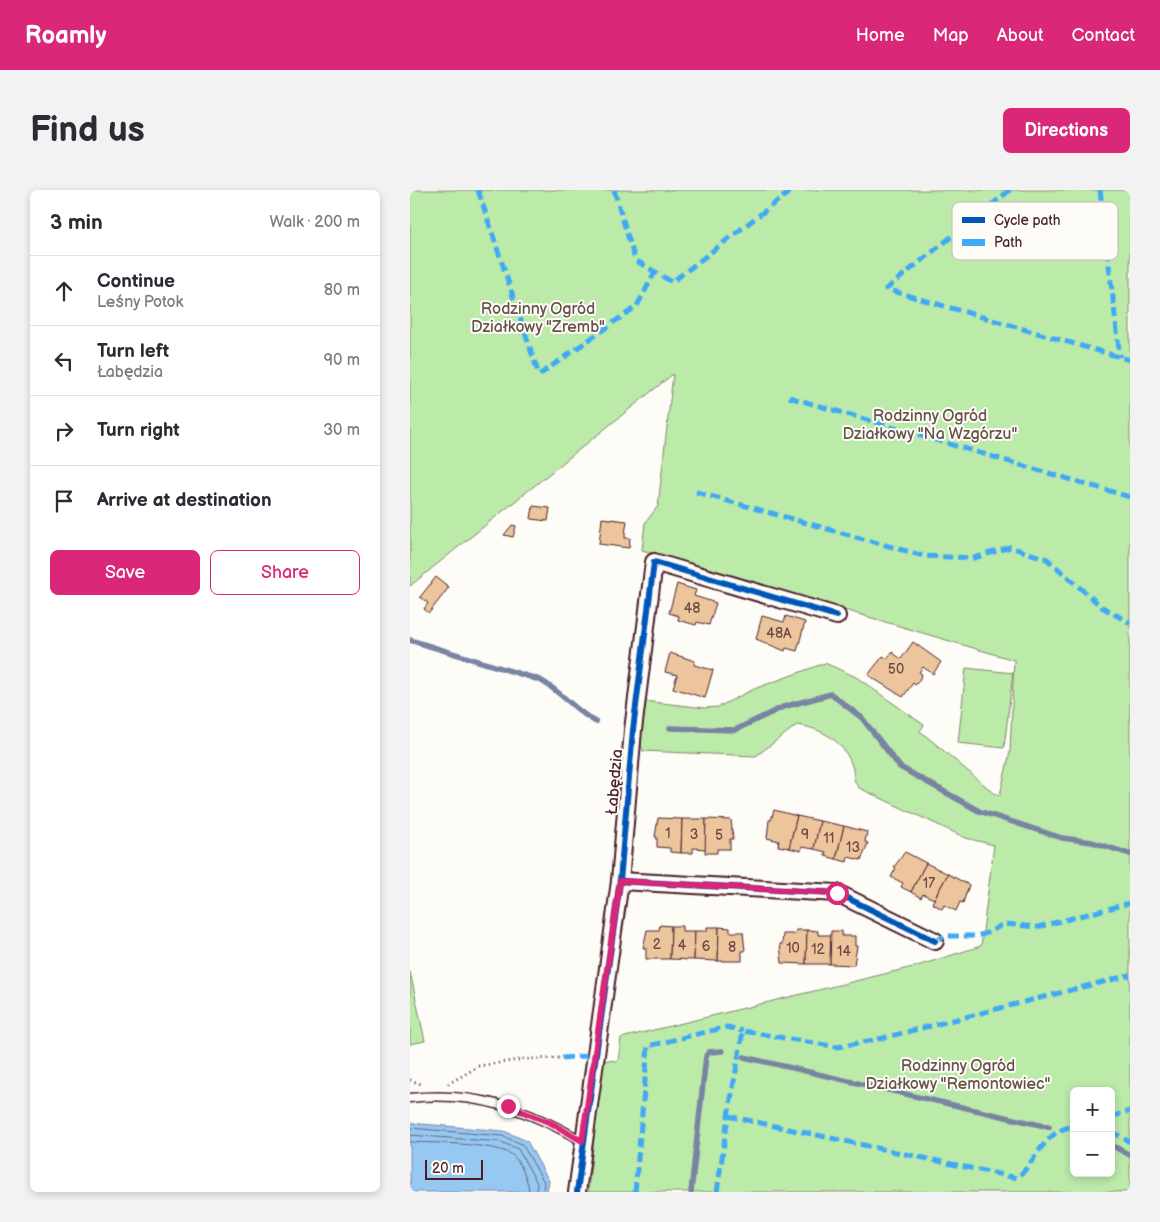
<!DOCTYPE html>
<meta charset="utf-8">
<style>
body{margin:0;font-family:"Balsamiq Sans",sans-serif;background:#f2f2f3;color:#2b2b33}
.controls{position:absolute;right:15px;bottom:15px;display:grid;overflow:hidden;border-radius:8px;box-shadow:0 2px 8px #0003}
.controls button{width:45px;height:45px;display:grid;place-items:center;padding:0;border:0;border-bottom:1px solid #e1e1e2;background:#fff;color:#2b2b33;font:25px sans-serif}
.scale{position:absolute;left:15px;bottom:12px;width:58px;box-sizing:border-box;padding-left:5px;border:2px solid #4a1f2b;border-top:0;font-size:14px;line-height:18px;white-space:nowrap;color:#4a1f2b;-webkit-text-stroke:4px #fdfcf7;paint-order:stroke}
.stop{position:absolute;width:15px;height:15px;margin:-11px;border:4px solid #db2777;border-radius:50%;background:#fff}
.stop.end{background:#db2777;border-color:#fff;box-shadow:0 1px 5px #0008}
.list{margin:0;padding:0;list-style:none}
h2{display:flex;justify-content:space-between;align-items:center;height:65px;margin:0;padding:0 20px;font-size:21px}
h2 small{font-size:16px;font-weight:400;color:#7c7c81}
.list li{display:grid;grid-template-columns:32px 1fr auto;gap:15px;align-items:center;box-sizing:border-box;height:70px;padding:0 20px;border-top:1px solid #e1e1e2}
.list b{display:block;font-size:19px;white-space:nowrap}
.list p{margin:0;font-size:16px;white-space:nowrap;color:#7c7c81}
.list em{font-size:16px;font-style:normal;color:#7c7c81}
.actions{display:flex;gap:10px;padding:15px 20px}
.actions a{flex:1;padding:11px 0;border:1px solid #db2777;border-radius:8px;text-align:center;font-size:18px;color:#db2777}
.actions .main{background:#db2777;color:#fff}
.icon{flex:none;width:28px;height:28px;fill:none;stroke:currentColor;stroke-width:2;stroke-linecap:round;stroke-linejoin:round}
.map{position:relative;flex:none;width:720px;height:1002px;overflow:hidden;border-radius:8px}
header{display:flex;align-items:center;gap:30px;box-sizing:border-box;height:70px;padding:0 25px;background:#db2777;color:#fff}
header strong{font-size:24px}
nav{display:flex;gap:28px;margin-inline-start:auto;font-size:18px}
.intro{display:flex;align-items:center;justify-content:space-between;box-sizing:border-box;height:120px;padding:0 30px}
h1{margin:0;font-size:35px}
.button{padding:12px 22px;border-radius:8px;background:#db2777;color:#fff;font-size:18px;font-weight:700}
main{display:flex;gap:30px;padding:0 30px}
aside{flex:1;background:#fff;border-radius:8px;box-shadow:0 2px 8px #0003}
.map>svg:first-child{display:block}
</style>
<header>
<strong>Roamly</strong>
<nav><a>Home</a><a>Map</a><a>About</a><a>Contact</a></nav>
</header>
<div class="intro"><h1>Find us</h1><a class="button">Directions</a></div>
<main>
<aside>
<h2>3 min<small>Walk · 200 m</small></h2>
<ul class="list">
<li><svg class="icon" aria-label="ahead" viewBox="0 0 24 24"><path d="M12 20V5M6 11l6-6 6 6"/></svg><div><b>Continue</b><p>Leśny Potok</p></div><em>80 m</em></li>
<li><svg class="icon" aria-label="left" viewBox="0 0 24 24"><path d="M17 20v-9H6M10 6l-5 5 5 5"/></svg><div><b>Turn left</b><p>Łabędzia</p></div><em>90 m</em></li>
<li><svg class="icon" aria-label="right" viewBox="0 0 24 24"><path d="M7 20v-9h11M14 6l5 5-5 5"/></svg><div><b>Turn right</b></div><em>30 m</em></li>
<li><svg class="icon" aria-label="arrive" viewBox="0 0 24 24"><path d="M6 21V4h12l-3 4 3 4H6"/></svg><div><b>Arrive at destination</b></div></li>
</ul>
<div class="actions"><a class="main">Save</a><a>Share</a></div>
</aside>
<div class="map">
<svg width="720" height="1002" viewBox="0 0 720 1002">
<rect width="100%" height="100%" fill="#fdfcf7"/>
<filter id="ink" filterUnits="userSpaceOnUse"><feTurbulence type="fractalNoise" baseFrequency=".02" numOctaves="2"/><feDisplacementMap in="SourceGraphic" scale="10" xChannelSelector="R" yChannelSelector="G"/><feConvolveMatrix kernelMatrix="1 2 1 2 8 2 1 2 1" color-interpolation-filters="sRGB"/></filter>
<g filter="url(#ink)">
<g fill="#bbeaa9" stroke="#82846a" fill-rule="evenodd">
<path d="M0,0h720v1002h-542l14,-132 16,1 3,-23 296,-72 64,-20 13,-101 -28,-7 -107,-50c-7,-8 -4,-12 -7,-22 -8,-25 -31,-38 -55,-41l-41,31 -113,-5 -3,-10 4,-40 61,7 13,-1 36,-18 71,-26 31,14 68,48 -4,6 74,62 6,2 10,-43 4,-92 -372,-110 3,-27 13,-17 15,-132 -263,212zM664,901h37v82h-37z"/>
<polygon points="556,478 603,483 594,558 548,553"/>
<polygon points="0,782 15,851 0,854"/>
</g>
<polygon fill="#96c8f2" stroke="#7884a2" points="0,933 94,941 117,951 139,991 137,1002 0,1002"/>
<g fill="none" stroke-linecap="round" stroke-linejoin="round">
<g stroke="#68637b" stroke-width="1">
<polyline points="0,938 92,946 112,954 134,992 133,1002"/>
<polyline points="0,945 91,952 108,959 127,993 126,1002"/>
<path d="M0,952c25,1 81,1 101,12 9,6 18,28 18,38"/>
</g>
<g stroke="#7884a2" stroke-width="5.5">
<path d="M0,450l130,40c22,12 35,31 56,42"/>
<polyline points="260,538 325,540 373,517 421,504 452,528 490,577 569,621 652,648 682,652 720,664"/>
<polyline points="334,867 639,937"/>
<polyline points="701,955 720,965"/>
<polyline points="281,1002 296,866 299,862 312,861"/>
</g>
</g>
<g fill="#ecc59c" stroke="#4a1f2b">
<polygon points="123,316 140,318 138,331 121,329"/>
<polygon points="192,328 217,331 215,344 215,348 220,348 219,358 189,354"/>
<polygon points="102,335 106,336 103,347 94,345"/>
<polygon points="26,387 39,397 19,423 14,419 18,413 10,407"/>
<polygon points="267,394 286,400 284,406 306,413 299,435 287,432 286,435 268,430 269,426 259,423"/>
<polygon points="352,426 374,432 376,426 395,432 387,461 376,458 375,461 346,449"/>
<polygon points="503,452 531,472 523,484 513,477 509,482 512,484 508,492 505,495 503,493 493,507 458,485 473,466 477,469 482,462 491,469"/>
<polygon points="260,463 285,471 284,475 303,480 295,508 263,498 267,485 255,482"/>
<polygon points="364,620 387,626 379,658 368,656 369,651 357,648 359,630 361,630"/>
<polygon points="387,626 410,631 404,659 392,657 391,661 379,658"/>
<polygon points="248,628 272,629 271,663 260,662 260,658 247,657 247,647 245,647"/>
<polygon points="272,629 296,629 296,659 283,658 283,663 271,663"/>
<polygon points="296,629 321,630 323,649 320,649 320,659 307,659 307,663 295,663"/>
<polygon points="410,631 434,636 426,669 415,666 416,662 404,659"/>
<polygon points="434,636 457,642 455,652 458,653 451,670 438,667 437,672 426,669"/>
<polygon points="495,662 516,673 501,702 491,697 493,693 481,687 486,678 484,677"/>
<polygon points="516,673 538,684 524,709 513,704 511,708 501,702"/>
<polygon points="538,684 559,695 553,713 550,712 546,721 534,715 532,719 522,713"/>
<polygon points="250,735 261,736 260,769 236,769 236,758 233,758 237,740 249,740"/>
<polygon points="261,736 272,736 272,741 285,741 284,770 260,769"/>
<polygon points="297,737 309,737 308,771 284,770 285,741 297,741"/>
<polygon points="309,737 320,738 320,742 333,742 335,761 332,761 332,771 308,771"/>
<polygon points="386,740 397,740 396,774 372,773 370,754 372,754 373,744 385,744"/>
<polygon points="397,740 408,741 408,745 421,745 420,774 396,774"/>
<polygon points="421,741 432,741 432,746 445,746 445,756 447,756 444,775 420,774"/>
</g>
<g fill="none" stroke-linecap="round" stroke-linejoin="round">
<defs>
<path id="lane" d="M0,908c65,-7 117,11 172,43"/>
<g id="street">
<polyline points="210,691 427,703 525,751"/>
<polyline points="167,1002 210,691 223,540 244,372 427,426"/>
</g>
</defs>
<use href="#lane" stroke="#4a1f2b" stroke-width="11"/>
<use href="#street" stroke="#4a1f2b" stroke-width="20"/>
<g stroke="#4a1f2b" stroke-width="3" stroke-dasharray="1 4" stroke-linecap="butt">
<polyline points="0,890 11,894"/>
<polyline points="38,894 69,876 115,869 152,868"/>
</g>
<use href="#lane" stroke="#fdfcf7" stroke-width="8"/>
<use href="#street" stroke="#fdfcf7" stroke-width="16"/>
<g stroke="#3fa9f5" stroke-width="5" stroke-dasharray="10 5" stroke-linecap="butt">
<polyline points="68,0 129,185 227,116 245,82"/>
<polyline points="204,0 225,70 262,92 382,0"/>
<polyline points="600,0 476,99 720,170"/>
<polyline points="690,0 710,167"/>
<polyline points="379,207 720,307"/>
<polyline points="286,302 514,366 564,368 600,357 637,369 692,417 720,433"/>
<polyline points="525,751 535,746 567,746 580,742 593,734 628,737 720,713"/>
<polyline points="152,868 186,865"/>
<path d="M318,926l289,62c20,-17 26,-47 57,-52"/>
<polyline points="701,927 720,921"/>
<polyline points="701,941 720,952"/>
<polyline points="225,1002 238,856 317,837 333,841"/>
<polyline points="307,1002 318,926 333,841 427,857 469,849 720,785"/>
</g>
<defs>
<g id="cycleway">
<polyline points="210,691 427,703 525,751"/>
<polyline points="167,1002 210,691 223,540 244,372 427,426"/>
</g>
</defs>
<use href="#cycleway" stroke="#fdfcf7" stroke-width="9"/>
<use href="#cycleway" stroke="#0057b8" stroke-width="6"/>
</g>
</g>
<g fill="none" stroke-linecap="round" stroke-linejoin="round" filter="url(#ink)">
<polyline stroke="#db2777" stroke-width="6" points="98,916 141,933 172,951 210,691 427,703"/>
</g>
<g text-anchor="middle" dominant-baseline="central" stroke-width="4" stroke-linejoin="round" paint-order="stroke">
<g font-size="14" fill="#724847">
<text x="282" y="418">48</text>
<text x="369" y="443">48A</text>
<text x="486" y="479">50</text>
<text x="258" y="643">1</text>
<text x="284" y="644">3</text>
<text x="395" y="644">9</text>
<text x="309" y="645">5</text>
<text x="419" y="648">11</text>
<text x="443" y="657">13</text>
<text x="519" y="693">17</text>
<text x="247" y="754">2</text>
<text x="272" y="755">4</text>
<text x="296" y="756">6</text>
<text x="322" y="757">8</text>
<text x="383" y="758">10</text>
<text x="408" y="759">12</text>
<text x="434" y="761">14</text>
</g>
<g font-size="16" fill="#66524a" stroke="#fdfcf7">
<text x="128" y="119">Rodzinny Ogród<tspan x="128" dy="18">Działkowy "Zremb"</tspan></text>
<text x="520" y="226">Rodzinny Ogród<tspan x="520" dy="18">Działkowy "Na Wzgórzu"</tspan></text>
<text x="548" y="876">Rodzinny Ogród<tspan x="548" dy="18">Działkowy "Remontowiec"</tspan></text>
</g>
<g font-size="16" fill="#4a1f2b" stroke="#fdfcf7">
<text transform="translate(205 592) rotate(-85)">Łabędzia</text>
</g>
</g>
<rect x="542" y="12" width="166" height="58" rx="8" fill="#fdfcf7" stroke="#c7baba" stroke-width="1"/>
<rect x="552" y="27" width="23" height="6" fill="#0057b8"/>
<rect x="552" y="49" width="23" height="7" fill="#3fa9f5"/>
<g font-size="14" fill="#4a1f2b">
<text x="584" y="35">Cycle path</text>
<text x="584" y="57">Path</text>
</g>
</svg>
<div class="controls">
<button>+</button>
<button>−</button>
</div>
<div class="scale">20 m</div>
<div class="stop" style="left:427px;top:703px"></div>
<div class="stop end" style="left:98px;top:916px"></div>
</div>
</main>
